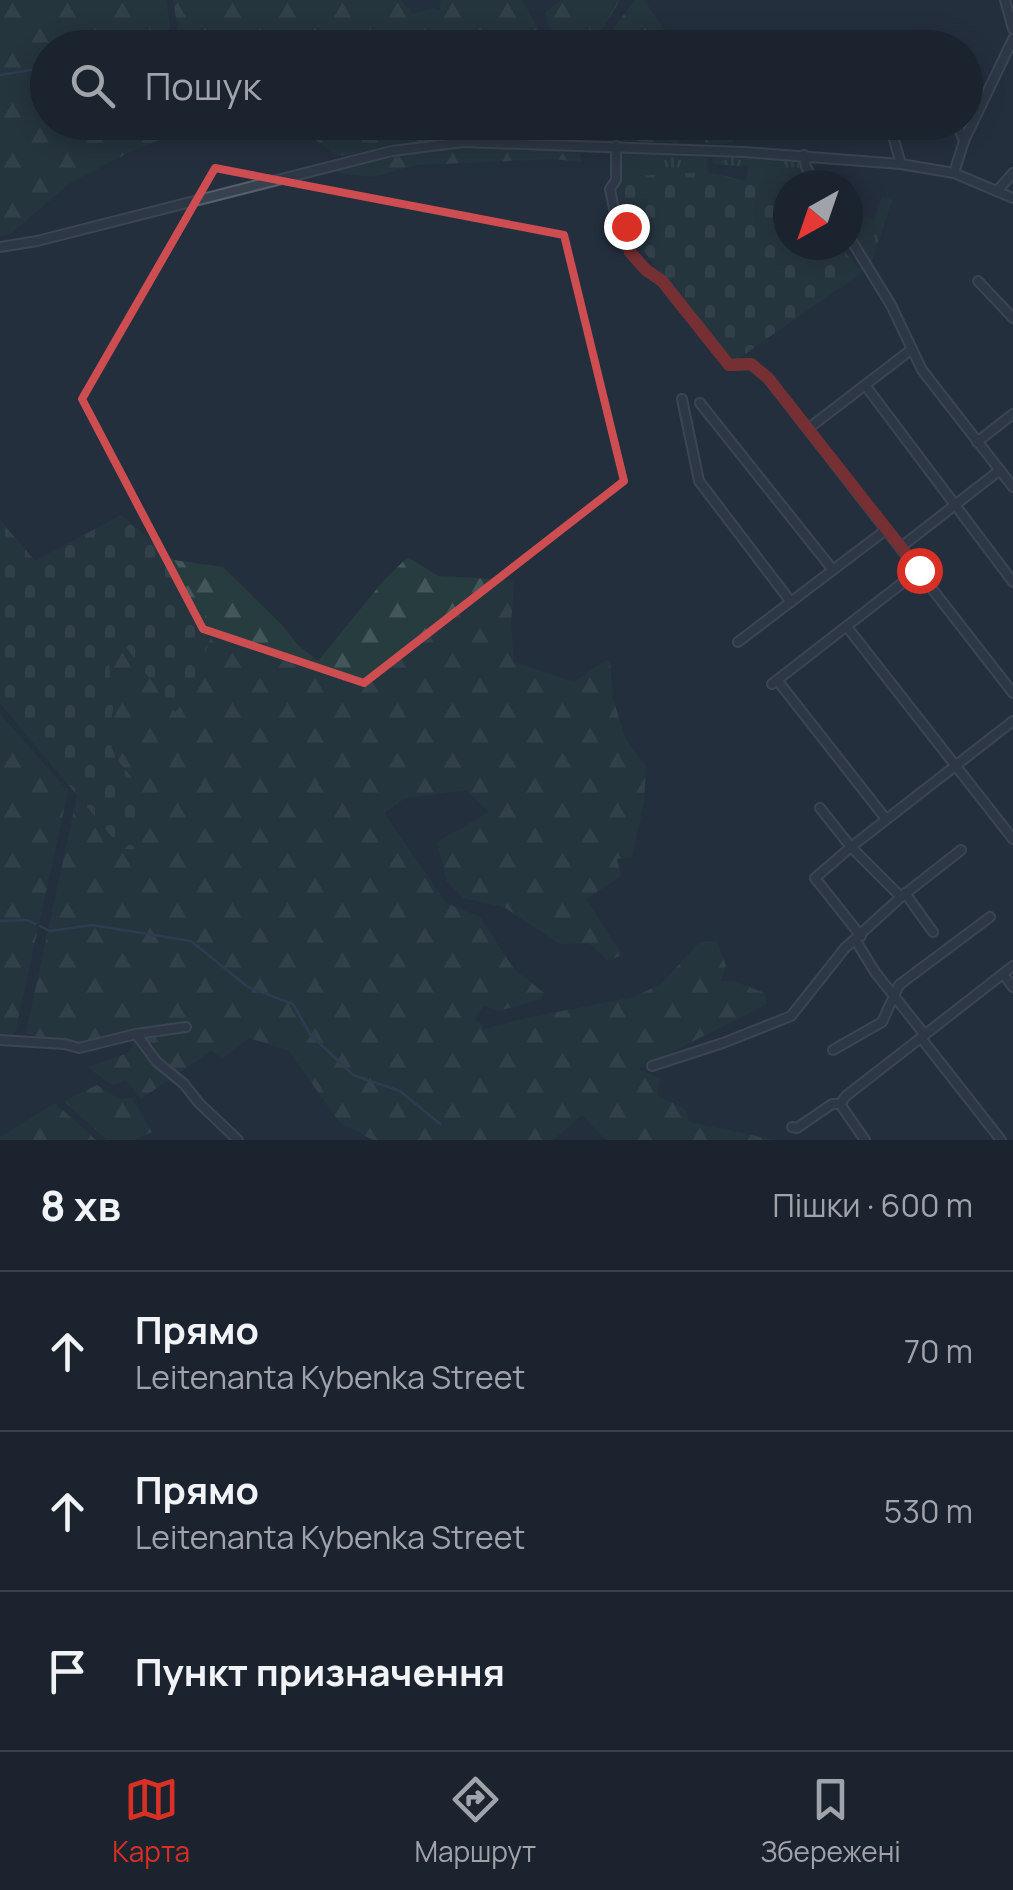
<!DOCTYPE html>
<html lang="uk">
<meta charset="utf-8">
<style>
body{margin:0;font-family:Manrope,sans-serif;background:#242b36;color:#f1f3f6}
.compass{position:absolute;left:773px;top:170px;width:90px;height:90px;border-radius:50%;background:#1b232e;box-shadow:0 5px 25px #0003;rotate:220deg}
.stop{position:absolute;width:30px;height:30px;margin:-22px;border:8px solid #d93025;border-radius:50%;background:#fff}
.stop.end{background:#d93025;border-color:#fff;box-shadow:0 2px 10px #0008}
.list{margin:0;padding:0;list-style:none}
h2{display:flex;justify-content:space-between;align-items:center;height:130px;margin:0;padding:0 40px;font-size:42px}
h2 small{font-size:32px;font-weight:400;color:#a0a4aa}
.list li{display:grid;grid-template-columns:65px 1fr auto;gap:30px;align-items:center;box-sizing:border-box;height:160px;padding:0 40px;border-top:2px solid #39404a}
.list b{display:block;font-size:38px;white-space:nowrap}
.list p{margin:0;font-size:32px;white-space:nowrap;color:#a0a4aa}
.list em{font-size:32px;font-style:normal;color:#a0a4aa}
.icon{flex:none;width:55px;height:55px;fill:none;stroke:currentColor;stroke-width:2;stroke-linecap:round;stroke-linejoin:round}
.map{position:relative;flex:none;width:1013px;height:1140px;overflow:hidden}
.search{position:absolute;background:#1b232e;box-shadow:0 5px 25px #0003;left:30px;right:30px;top:30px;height:110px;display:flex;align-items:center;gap:25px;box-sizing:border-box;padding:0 35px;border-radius:55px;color:#a0a4aa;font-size:38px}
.sheet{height:610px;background:#1b232e}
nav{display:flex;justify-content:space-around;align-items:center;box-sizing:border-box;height:140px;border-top:2px solid #39404a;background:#1b232e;font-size:28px;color:#a0a4aa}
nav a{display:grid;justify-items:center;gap:5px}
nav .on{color:#d93025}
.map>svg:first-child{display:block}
</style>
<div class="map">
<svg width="1013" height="1140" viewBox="0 0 1013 1140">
<defs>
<pattern id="grass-tufts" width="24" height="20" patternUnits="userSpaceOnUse" patternTransform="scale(2.5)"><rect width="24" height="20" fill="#263c3f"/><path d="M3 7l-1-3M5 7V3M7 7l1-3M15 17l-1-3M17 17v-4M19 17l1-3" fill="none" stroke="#435659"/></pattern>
<pattern id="forest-firs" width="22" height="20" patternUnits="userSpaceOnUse" patternTransform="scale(2.5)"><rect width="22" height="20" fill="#263c3f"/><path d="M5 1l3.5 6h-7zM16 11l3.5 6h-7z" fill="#435659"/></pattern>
<pattern id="cemetery-stones" width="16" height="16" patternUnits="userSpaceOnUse" patternTransform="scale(2.5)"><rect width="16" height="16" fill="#263c3f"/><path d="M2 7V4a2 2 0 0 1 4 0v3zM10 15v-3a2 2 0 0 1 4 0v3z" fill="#435659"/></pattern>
</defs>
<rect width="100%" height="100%" fill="#242f3e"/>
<g fill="url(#grass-tufts)">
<polygon points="621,153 703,157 708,160 707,172 618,177 618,158"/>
<polygon points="712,154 798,160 813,185 746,181 748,167 713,164"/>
<polygon points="846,181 861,215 874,220 882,197 892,200 870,268 848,233 848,205 853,202"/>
</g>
<g fill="url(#forest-firs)">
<polygon points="0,0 166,0 173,47 48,48 48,122 185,122 186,129 128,153 70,183 10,234 0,236"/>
<polygon points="173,0 401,0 413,14 434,8 439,11 441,0 522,0 542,36 542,47 181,47"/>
<polygon points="561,0 620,0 592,47 556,47 545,13"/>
<polygon points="635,0 644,0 676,47 604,47 612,30"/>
<polygon points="558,122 557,139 460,139 337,156 292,123"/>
<polygon points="617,123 726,123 733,134 733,143 706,144 703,131 678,133 678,143 579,139 577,128 616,129"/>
<polygon points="463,144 580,150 581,162 553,159 416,165 372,177 339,173 338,168 394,154"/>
<polygon points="408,557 438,576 514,580 511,625 514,662 574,682 606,660 610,662 613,699 626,740 646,766 644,802 632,857 617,859 621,876 586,899 622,955 608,961 589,943 560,944 504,907 463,898 447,882 437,842 489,812 466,790 405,798 384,813 446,903 480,917 514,969 544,993 541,999 499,1011 484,1006 474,1018 485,1029 526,1018 634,997 662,983 699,943 716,941 726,965 721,981 733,981 765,993 767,1004 638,1069 660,1079 657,1095 686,1110 689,1122 775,1140 606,1140 582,1115 553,1140 373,1140 340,1123 288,1050 249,1038 223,1058 211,1051 141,1099 126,1080 112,1085 87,1067 129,1053 133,1044 125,1038 95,1052 80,1051 26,1033 77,796 122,849 135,781 117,760 108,738 113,709 109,662 125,646 193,691 213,630 174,560 223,567 281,624 298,645 318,661 384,580"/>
<polygon points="0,714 68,791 14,1038 0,1037"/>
<polygon points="97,1085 119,1099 132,1098 152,1132 134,1140 107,1140 64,1101"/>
<polygon points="55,1103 96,1140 0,1140 0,1137"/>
</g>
<g fill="url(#cemetery-stones)">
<polygon points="707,172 746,181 789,184 788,245 839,245 862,272 738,359 731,360 638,244 619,201 618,177"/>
<polygon points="121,515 174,560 213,629 193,691 175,712 125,646 109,662 113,709 108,738 117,760 135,781 142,807 142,834 136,849 122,849 0,703 0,520 35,561"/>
</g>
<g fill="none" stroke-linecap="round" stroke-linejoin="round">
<g stroke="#394c67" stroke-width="2.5">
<path d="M69,48l7,-7c13,2 28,7 41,6 27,-3 57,-17 81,1"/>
<polyline points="0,75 43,68 48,65"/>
<polyline points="0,921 27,920 35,924"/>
<polyline points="40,926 50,931 92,925 191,941 248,987 293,1004 310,1034 353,1075 400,1091 440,1124"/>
</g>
<defs>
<g id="minor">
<polyline points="1005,0 1013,29"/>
<polyline points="922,39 925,48"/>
<polyline points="889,122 901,164"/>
<polyline points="956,122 964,141"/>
<polyline points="616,146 616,180 610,189 614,209 625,226 630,252 646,270 662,281 729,365 751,364 768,378 1013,693"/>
<polyline points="804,155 806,167 817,185"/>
<polyline points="954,173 964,141 1013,39"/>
<polyline points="998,190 1013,173"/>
<polyline points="848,235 891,305 922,370 1013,487"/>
<polyline points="0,247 37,241 392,151 463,142 744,152 901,164 954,173 1013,198"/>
<polyline points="978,281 1013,318"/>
<polyline points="865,385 1013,582"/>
<polyline points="682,399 699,481 791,602"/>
<polyline points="700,403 833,570"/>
<polyline points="809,428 912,349"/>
<polyline points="977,442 1013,414"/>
<polyline points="901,547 1000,470"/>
<polyline points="847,627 1013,839"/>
<polyline points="738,642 887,529"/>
<polyline points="777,680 886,819"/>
<polyline points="772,684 919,570"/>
<polyline points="820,808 851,847 815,878 861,936"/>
<polyline points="905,893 933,932"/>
<polyline points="901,897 851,847 1013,721"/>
<polyline points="856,941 875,972 925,1035"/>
<polyline points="1003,974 1013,987"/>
<polyline points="136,1034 157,1062 184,1084 199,1103 238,1140"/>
<polyline points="921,1038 1001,1140"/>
<polyline points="0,1040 65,1044 79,1048 136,1034 186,1027"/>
<polyline points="833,1050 882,1022 899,985 990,917"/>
<polyline points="652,1066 723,1043 791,1016 845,948 901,897 961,850"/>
<polyline points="840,1104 846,1096 1013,966"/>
<polyline points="840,1104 865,1140"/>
<polyline points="792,1127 797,1128 832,1104 840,1104"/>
</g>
</defs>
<use href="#minor" stroke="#565f6c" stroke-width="12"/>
<use href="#minor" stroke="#38414e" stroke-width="8"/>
</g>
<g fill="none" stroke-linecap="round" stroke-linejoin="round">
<polyline stroke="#d93025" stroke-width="12" points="626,226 630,252 646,270 662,281 729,365 751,364 768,378 919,570"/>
</g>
<path d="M0 0H1013V1140H0ZM215,168l349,67 60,246 -260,202 -161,-54 -121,-230z" fill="#242f3e" fill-opacity=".55" fill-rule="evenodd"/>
<path fill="none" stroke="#ce4d50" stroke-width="8" stroke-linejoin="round" d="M215,168l349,67 60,246 -260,202 -161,-54 -121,-230z"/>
</svg>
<svg class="compass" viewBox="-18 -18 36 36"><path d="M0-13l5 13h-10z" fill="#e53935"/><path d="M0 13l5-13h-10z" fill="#a0a4aa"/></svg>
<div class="stop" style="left:919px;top:570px"></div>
<div class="stop end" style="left:626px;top:226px"></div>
<div class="search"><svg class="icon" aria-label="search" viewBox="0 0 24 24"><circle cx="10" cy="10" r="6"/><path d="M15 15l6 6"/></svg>Пошук</div>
</div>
<section class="sheet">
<h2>8 хв<small>Пішки · 600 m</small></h2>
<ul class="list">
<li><svg class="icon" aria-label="ahead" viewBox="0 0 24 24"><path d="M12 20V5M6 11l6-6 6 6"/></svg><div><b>Прямо</b><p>Leitenanta Kybenka Street</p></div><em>70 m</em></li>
<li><svg class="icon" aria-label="ahead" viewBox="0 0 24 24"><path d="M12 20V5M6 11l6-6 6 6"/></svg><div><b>Прямо</b><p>Leitenanta Kybenka Street</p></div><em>530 m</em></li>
<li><svg class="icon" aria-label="arrive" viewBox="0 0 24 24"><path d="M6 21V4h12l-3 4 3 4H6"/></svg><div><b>Пункт призначення</b></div></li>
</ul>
</section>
<nav>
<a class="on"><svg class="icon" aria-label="map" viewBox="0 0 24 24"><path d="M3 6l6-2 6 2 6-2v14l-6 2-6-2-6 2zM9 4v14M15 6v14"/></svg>Карта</a>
<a><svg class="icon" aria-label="directions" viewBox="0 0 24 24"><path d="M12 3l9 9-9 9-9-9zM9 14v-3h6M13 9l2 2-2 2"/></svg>Маршрут</a>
<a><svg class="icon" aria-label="saved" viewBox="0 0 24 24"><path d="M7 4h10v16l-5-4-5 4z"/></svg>Збережені</a>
</nav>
